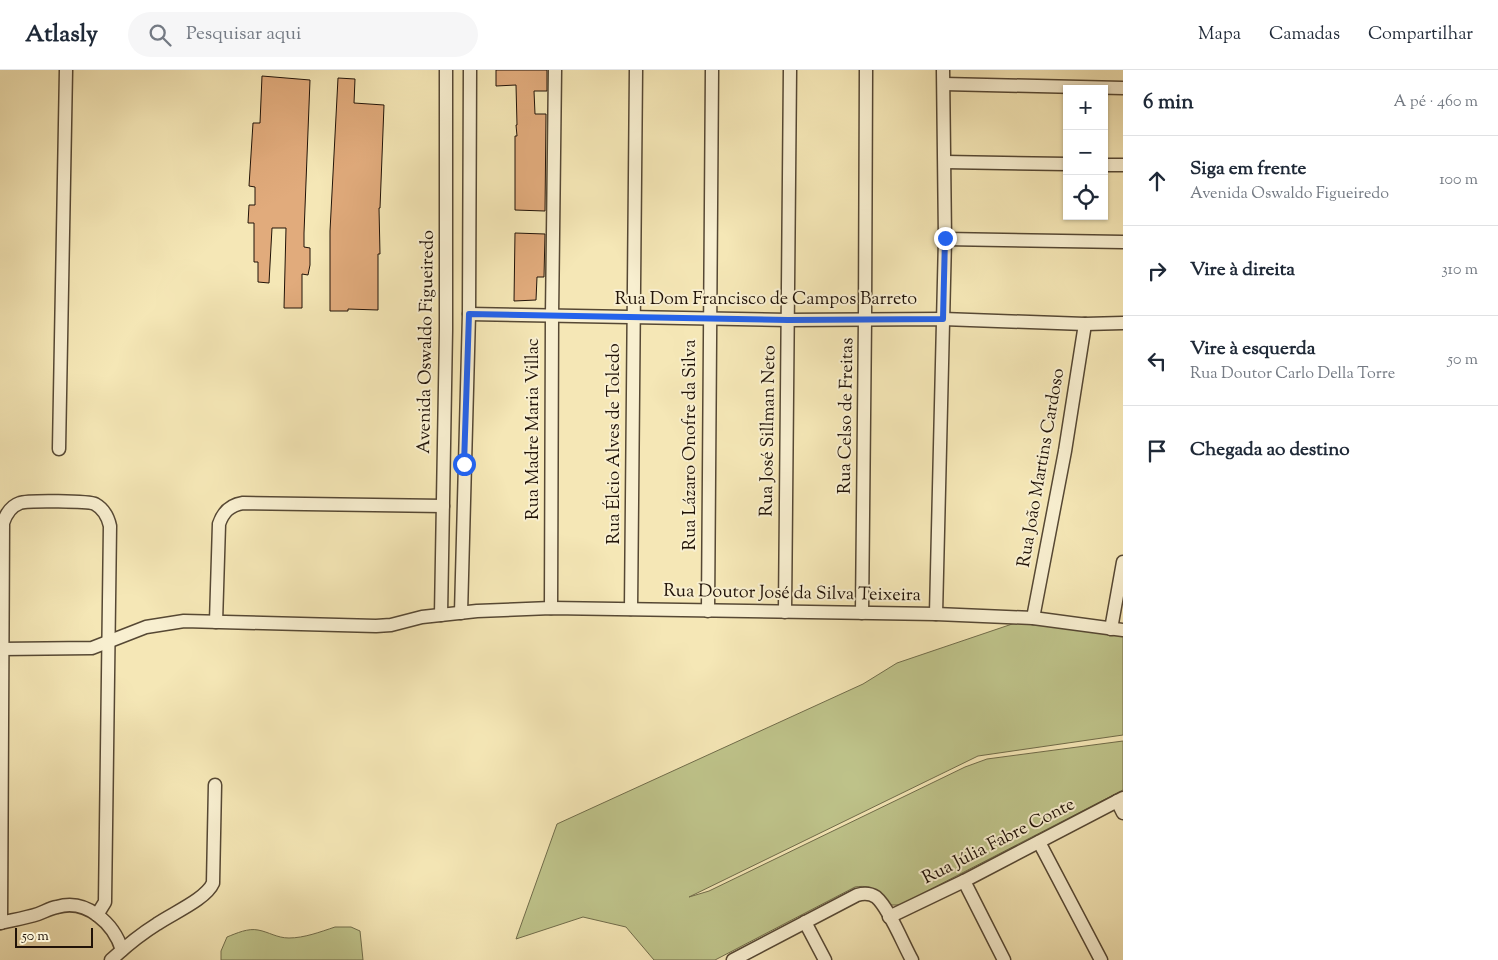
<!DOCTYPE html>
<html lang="pt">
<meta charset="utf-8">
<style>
body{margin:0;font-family:"Sorts Mill Goudy",serif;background:#f6f6f7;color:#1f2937}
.controls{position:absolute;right:15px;top:15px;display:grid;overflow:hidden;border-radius:0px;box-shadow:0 1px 4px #0004}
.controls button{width:45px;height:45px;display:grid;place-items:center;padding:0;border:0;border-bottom:1px solid #e0e1e3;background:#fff;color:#1f2937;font:25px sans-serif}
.scale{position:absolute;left:15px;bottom:12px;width:78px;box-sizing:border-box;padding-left:5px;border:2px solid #211308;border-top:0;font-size:14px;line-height:18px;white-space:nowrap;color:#211308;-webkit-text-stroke:4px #f8efd0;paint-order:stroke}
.stop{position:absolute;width:15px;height:15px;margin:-11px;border:4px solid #2563eb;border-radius:50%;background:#fff}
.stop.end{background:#2563eb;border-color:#fff;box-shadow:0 1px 5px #0008}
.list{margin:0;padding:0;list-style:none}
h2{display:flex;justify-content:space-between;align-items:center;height:65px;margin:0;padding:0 20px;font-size:21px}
h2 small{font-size:16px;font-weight:400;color:#747a83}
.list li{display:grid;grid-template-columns:32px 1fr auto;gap:15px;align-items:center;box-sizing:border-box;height:90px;padding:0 20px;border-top:1px solid #e0e1e3}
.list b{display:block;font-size:19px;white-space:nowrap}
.list p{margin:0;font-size:16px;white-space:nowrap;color:#747a83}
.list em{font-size:16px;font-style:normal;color:#747a83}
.icon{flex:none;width:28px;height:28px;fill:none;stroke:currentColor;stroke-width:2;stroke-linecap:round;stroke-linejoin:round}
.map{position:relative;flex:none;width:1123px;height:890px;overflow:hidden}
header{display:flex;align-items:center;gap:30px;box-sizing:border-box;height:70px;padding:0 25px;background:#fff;border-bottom:1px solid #e0e1e3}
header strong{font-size:24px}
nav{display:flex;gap:28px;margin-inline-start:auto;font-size:18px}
.search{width:350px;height:45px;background:#f6f6f7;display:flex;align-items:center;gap:12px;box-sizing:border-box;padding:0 18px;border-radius:28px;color:#747a83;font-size:19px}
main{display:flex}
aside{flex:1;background:#fff}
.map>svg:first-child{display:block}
</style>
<header>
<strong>Atlasly</strong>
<div class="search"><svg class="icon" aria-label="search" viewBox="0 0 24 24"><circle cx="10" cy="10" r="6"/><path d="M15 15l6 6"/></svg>Pesquisar aqui</div>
<nav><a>Mapa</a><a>Camadas</a><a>Compartilhar</a></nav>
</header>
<main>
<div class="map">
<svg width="1123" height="890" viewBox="0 0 1123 890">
<rect width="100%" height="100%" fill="#f5e7b6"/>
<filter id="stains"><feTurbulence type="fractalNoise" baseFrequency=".004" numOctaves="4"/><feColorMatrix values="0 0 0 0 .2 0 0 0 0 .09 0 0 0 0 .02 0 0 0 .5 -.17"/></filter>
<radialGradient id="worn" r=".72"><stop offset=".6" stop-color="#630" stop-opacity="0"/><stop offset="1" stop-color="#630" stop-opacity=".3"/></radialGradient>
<g fill="#bfc48b" stroke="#706c4a">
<path d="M1024,550l99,15v100l-145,21 -289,141 20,-6 256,-124 22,-8 136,-18v49l-223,115h-12c-15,-12 -11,-21 -33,-18l-140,73h-61l-28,-33 -43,-10 -67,22 41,-115 306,-140 34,-21z"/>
<path d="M335,857h16l9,4 3,29h-142v-9l6,-14c10,-4 21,-9 31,-7 11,2 19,8 31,8 15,0 31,-6 46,-11z"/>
</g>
<g fill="#e1ab7c" stroke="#211308">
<polygon points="496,0 547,0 547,21 534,21 535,44 546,44 545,141 515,140 515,66 517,66 516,55 517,55 516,15 496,16"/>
<polygon points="262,6 310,10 304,163 304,177 310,178 310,195 308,205 302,204 302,238 284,238 286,158 272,158 269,213 258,212 258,192 254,192 254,153 248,153 249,135 255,135 255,117 249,116 253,53 260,53"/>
<polygon points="338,8 355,9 354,33 384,35 380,138 379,138 380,184 378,184 378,240 348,239 348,241 330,241 330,161"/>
<polygon points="515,163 545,164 544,207 537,207 536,230 514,231"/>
</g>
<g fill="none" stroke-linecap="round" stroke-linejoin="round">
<defs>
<g id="minor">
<polyline points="944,14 1123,18"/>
<polyline points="945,92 1067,94"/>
<polyline points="1104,95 1123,95"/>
<polyline points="945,169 1123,172"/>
<polyline points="469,244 788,250 943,249 1085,254 1123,253"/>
<polyline points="59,379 66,0"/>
<polyline points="551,538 552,246 555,0"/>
<polyline points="631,539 636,0"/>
<polyline points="708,541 712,0"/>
<polyline points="785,542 790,0"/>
<polyline points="461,543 469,244 470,0"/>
<polyline points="862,543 865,249 866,0"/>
<polyline points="936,544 945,169 943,0"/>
<polyline points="441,545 446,260 446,0"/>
<polyline points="1033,548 1065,381 1085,254"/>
<path d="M216,552l3,-98c4,-12 11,-19 24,-21l200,3"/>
<polyline points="1111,559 1123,492"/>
<polyline points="0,579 92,578 146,557 184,551 376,556 391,555 422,547 477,541 551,538 936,544 1033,548 1123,560"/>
<polyline points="1117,731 1123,743"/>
<polyline points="1039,772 1101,890"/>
<polyline points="964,811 1004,890"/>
<polyline points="889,847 964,811 1123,728"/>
<polyline points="805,852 825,890"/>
<path d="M0,853c13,-3 26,-5 38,-9 6,-2 12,-6 19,-7 30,-9 57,17 65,43"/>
<path d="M1,853l2,-400c3,-9 8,-17 17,-20 8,-3 69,-2 75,1 9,5 13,13 15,22l-5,376 -8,13"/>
<path d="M111,890c14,-13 30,-26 46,-36 16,-11 49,-25 56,-41l2,-98"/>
<path d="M733,890l124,-65c7,-2 13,-2 19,2 13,11 27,47 36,63"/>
</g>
</defs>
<use href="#minor" stroke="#564834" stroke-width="15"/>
<use href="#minor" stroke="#f8efd0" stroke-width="12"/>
</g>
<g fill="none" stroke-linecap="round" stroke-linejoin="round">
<polyline stroke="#2563eb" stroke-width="6" points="464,394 469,244 788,250 943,249 945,168"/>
</g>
<g text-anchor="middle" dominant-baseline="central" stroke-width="4" stroke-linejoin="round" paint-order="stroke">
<g font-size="18" fill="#211308" stroke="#f8efd0">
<text x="766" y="230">Rua Dom Francisco de Campos Barreto</text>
<text transform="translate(427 272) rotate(-89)">Avenida Oswaldo Figueiredo</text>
<text transform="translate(847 346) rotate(-89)">Rua Celso de Freitas</text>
<text transform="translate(534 359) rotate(-90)">Rua Madre Maria Villac</text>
<text transform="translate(769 361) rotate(-89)">Rua José Sillman Neto</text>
<text transform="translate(615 374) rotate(-90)">Rua Élcio Alves de Toledo</text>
<text transform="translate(691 375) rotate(-90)">Rua Lázaro Onofre da Silva</text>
<text transform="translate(1042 398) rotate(-80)">Rua João Martins Cardoso</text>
<text transform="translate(792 524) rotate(1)">Rua Doutor José da Silva Teixeira</text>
<text transform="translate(999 772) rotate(-27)">Rua Júlia Fabre Conte</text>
</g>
</g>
<rect width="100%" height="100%" filter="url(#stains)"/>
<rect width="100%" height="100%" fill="url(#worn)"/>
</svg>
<div class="controls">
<button>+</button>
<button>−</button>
<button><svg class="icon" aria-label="locate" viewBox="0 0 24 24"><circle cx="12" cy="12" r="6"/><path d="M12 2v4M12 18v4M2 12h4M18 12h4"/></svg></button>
</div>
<div class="scale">50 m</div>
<div class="stop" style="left:464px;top:394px"></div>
<div class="stop end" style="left:945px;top:168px"></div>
</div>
<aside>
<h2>6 min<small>A pé · 460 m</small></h2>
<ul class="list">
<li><svg class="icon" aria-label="ahead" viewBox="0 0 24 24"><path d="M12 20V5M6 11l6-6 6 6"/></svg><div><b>Siga em frente</b><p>Avenida Oswaldo Figueiredo</p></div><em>100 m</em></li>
<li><svg class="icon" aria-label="right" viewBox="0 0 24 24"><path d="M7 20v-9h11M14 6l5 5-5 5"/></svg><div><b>Vire à direita</b></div><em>310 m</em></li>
<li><svg class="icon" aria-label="left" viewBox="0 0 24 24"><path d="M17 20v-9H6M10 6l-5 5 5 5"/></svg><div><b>Vire à esquerda</b><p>Rua Doutor Carlo Della Torre</p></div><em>50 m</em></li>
<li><svg class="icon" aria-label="arrive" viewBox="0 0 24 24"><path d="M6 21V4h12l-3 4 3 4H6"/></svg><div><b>Chegada ao destino</b></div></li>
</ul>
</aside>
</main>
